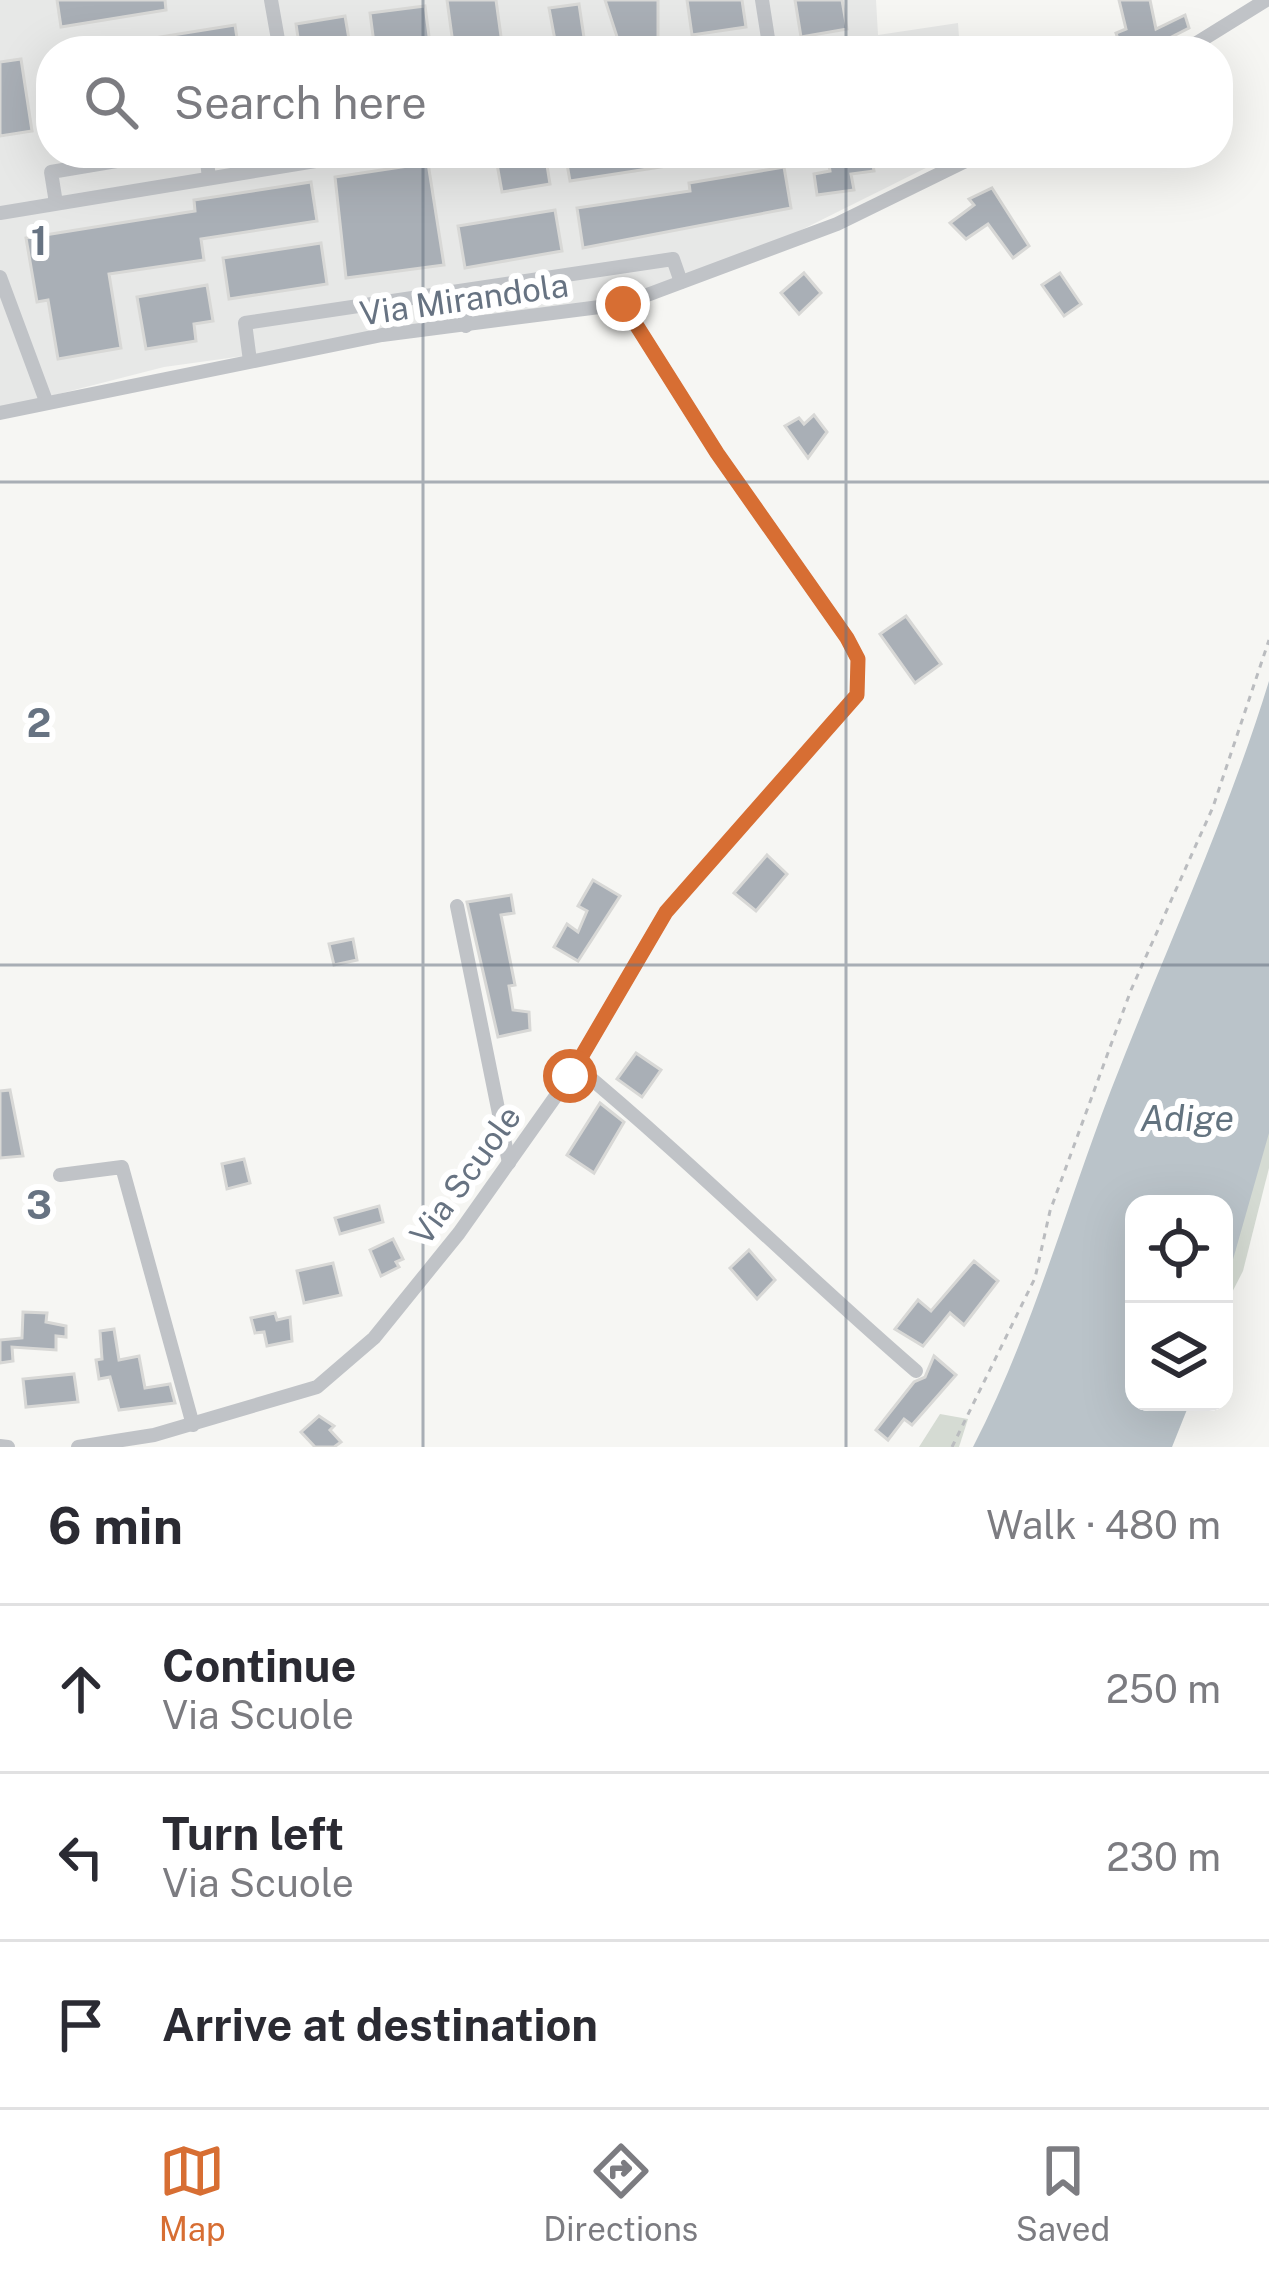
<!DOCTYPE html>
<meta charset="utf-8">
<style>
body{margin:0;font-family:"Public Sans",sans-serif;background:#f7f7f7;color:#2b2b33}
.controls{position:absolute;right:36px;bottom:36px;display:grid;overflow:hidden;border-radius:24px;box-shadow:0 12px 48px #0002}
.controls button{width:108px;height:108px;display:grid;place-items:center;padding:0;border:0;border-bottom:3px solid #e1e1e2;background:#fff;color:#2b2b33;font:60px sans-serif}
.stop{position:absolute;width:36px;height:36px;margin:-27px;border:9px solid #d76e33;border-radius:50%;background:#fff}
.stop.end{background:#d76e33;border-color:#fff;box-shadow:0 3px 12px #0008}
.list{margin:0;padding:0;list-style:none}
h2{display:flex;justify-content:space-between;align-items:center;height:156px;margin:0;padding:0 48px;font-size:51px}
h2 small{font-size:39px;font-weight:400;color:#7c7c81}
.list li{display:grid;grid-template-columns:78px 1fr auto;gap:36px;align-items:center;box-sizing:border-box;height:168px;padding:0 48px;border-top:3px solid #e1e1e2}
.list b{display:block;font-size:45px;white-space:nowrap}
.list p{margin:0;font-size:39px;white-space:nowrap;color:#7c7c81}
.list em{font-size:39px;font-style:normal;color:#7c7c81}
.icon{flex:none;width:66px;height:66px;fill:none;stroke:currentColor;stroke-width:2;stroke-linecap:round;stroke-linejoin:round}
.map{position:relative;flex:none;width:1269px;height:1447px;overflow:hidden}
.search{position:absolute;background:#fff;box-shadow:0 12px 48px #0002;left:36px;right:36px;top:36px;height:132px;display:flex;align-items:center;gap:30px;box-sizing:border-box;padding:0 42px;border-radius:48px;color:#7c7c81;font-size:45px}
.sheet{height:660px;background:#fff}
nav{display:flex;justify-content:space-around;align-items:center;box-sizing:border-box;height:168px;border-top:3px solid #e1e1e2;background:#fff;font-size:33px;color:#7c7c81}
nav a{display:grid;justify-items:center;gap:6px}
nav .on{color:#d76e33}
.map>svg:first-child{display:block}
</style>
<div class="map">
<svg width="1269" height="1447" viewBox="0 0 1269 1447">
<rect width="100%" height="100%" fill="#f6f6f3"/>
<polygon fill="#e7e8e7" points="0,0 876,0 878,35 958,23 960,51 51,51 51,153 956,153 751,255 587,308 164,367 0,409"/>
<g fill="#d5dbd3">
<polygon points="1269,1100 1269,1168 1243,1271 1224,1308 1224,1237"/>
<polygon points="940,1414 968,1419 959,1447 919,1447"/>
</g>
<path fill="#bac3c9" d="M1269,681v452l-45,158v-87h-90v198h56l-18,45h-199c59,-114 92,-238 138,-357 53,-137 115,-269 158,-409z"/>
<g fill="#a9afb6" stroke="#d8d8d6" stroke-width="3">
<polygon points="57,0 165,0 166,10 61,27"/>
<polygon points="447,0 496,0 503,51 454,51"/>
<polygon points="605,0 658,0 658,40 620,46"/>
<polygon points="687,0 742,0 746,27 692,35"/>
<polygon points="795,0 842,0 847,29 801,37"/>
<polygon points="1119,0 1150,0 1156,29 1185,15 1189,28 1144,51 1122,51 1116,33 1126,29"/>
<polygon points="579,4 586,51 557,51 549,8"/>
<polygon points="425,6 431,51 375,51 370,13"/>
<polygon points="345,16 351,51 300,51 296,24"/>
<polygon points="235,25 239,51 156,51 154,38"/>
<polygon points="21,59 32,131 0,136 0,62"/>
<polygon points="495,153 545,153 550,184 502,192"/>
<polygon points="565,153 665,153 667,166 570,181"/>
<polygon points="827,153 871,153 874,171 851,174 854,190 817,195 814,174 830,171"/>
<polygon points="428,163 444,265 346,278 335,177"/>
<polygon points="784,167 791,208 583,248 577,208 690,191 689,183"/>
<polygon points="311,182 317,221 201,239 204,260 109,274 121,348 58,359 48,300 37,302 26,238 195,211 194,200"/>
<polygon points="992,188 1029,246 1013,258 988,224 966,239 950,223 974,205 969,199"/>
<polygon points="555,210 562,251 465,268 458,226"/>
<polygon points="321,243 327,284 229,299 223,258"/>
<polygon points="804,273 821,293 799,314 781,293"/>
<polygon points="1060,273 1081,304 1064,316 1042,285"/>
<polygon points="207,285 213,321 194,324 196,341 146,349 137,297"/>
<polygon points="814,415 827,432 808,458 785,426 799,418 804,424"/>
<polygon points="906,616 941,664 915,683 880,634"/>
<polygon points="767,855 787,874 756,911 734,893"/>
<polygon points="593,880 620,896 578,961 554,947 567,924 578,932 587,911 578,906"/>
<polygon points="511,895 514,913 501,915 515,985 509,986 513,1010 529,1012 530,1030 498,1037 467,902"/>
<polygon points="353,939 357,960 334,965 329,944"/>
<polygon points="636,1053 661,1070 642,1097 617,1079"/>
<polygon points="10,1090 23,1156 0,1158 0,1091"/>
<polygon points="600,1103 624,1122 594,1173 567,1155"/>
<polygon points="244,1159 250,1183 227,1189 222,1164"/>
<polygon points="379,1206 383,1222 340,1234 335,1218"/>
<polygon points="393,1239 403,1259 396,1262 399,1267 381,1276 370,1250"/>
<polygon points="749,1250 775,1280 757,1299 730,1268"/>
<polygon points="974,1261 998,1281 964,1325 950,1313 923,1346 895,1329 918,1300 931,1311"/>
<polygon points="333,1263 341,1295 304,1303 297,1271"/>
<polygon points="23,1312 47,1313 46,1322 66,1326 66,1337 56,1336 56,1350 12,1347 13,1361 0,1363 0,1340 22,1338"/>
<polygon points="275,1313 277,1320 290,1317 292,1341 267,1346 264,1332 255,1333 251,1318"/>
<polygon points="114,1329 119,1360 139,1356 145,1388 170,1384 175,1403 119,1410 110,1377 99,1379 96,1360 102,1359 100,1331"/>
<polygon points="934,1356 956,1375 912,1425 904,1419 888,1440 876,1430 914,1382 925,1377"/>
<polygon points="74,1374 78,1402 26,1407 23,1379"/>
<polygon points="319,1416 334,1426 330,1430 341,1442 334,1447 315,1447 301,1432"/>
</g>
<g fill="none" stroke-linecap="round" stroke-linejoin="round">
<polyline stroke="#babcbf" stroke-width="3" stroke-dasharray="6 6" stroke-linecap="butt" points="952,1447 1035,1278 1050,1211 1131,990 1213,807 1269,640"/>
<g stroke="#c0c3c7" stroke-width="14">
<polyline points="271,0 280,51"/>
<polyline points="762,0 770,51"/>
<polyline points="1184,51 1266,0"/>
<polyline points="206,153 209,178"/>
<polyline points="56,203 51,172 164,153"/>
<polyline points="0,213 364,153"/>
<polyline points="0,277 46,401"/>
<polyline points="462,291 466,326"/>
<polyline points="250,361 245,323 673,259 681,282"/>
<polyline points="0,413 382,335 623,304 837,224 982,153"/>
<polyline points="457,906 509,1163"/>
<path d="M576,1066c117,97 224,205 340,305"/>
<polyline points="60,1175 122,1167 193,1425"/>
<polyline points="0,1446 8,1447"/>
<polyline points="78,1447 154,1435 317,1387 374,1338 459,1233 570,1076 666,912 857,695 858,659 847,638 717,453 623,304"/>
</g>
</g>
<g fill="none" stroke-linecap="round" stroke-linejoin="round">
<polyline stroke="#d76e33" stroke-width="15" points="570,1076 666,912 857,695 858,659 847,638 717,453 623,304"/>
</g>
<path fill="none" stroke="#677382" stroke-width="3" stroke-opacity="0.55" d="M423,0v51M846,0v51M423,153v1294M846,153v1294M0,482h1269M0,965h1269"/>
<g text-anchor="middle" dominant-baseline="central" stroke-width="12" stroke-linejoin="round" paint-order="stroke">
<g font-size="33" fill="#677382" stroke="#fff">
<text transform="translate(464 299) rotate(-8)">Via Mirandola</text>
<text transform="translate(465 1175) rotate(-54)">Via Scuole</text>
</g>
<g font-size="36" font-style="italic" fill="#63737f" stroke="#fff">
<text x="1187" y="1118">Adige</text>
</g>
</g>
<g font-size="39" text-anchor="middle" font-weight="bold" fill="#677382" stroke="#fff" stroke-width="12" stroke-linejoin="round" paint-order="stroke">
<text x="39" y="255">1</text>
<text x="39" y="737">2</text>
<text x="39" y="1219">3</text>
</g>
</svg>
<div class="controls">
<button><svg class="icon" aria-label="locate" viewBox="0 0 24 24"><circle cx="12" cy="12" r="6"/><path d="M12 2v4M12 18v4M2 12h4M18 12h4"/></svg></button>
<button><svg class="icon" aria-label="layers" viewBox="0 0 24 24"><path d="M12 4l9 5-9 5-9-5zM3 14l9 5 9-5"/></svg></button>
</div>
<div class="stop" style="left:570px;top:1076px"></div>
<div class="stop end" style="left:623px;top:304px"></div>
<div class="search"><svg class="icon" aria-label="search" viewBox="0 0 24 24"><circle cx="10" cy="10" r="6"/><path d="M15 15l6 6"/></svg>Search here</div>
</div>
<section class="sheet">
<h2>6 min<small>Walk · 480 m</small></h2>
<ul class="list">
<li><svg class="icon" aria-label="ahead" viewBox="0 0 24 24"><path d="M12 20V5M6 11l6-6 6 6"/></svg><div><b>Continue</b><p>Via Scuole</p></div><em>250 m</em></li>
<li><svg class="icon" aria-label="left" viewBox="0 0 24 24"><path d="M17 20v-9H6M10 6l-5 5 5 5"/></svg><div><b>Turn left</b><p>Via Scuole</p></div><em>230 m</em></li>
<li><svg class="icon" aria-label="arrive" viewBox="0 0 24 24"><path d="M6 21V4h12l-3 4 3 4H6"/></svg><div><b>Arrive at destination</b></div></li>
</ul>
</section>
<nav>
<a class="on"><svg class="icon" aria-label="map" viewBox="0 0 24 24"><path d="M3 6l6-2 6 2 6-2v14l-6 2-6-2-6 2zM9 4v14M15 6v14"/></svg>Map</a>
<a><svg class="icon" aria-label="directions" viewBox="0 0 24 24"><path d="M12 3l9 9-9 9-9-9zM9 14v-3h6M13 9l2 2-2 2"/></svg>Directions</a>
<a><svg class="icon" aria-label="saved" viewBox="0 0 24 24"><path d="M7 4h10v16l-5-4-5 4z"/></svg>Saved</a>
</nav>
